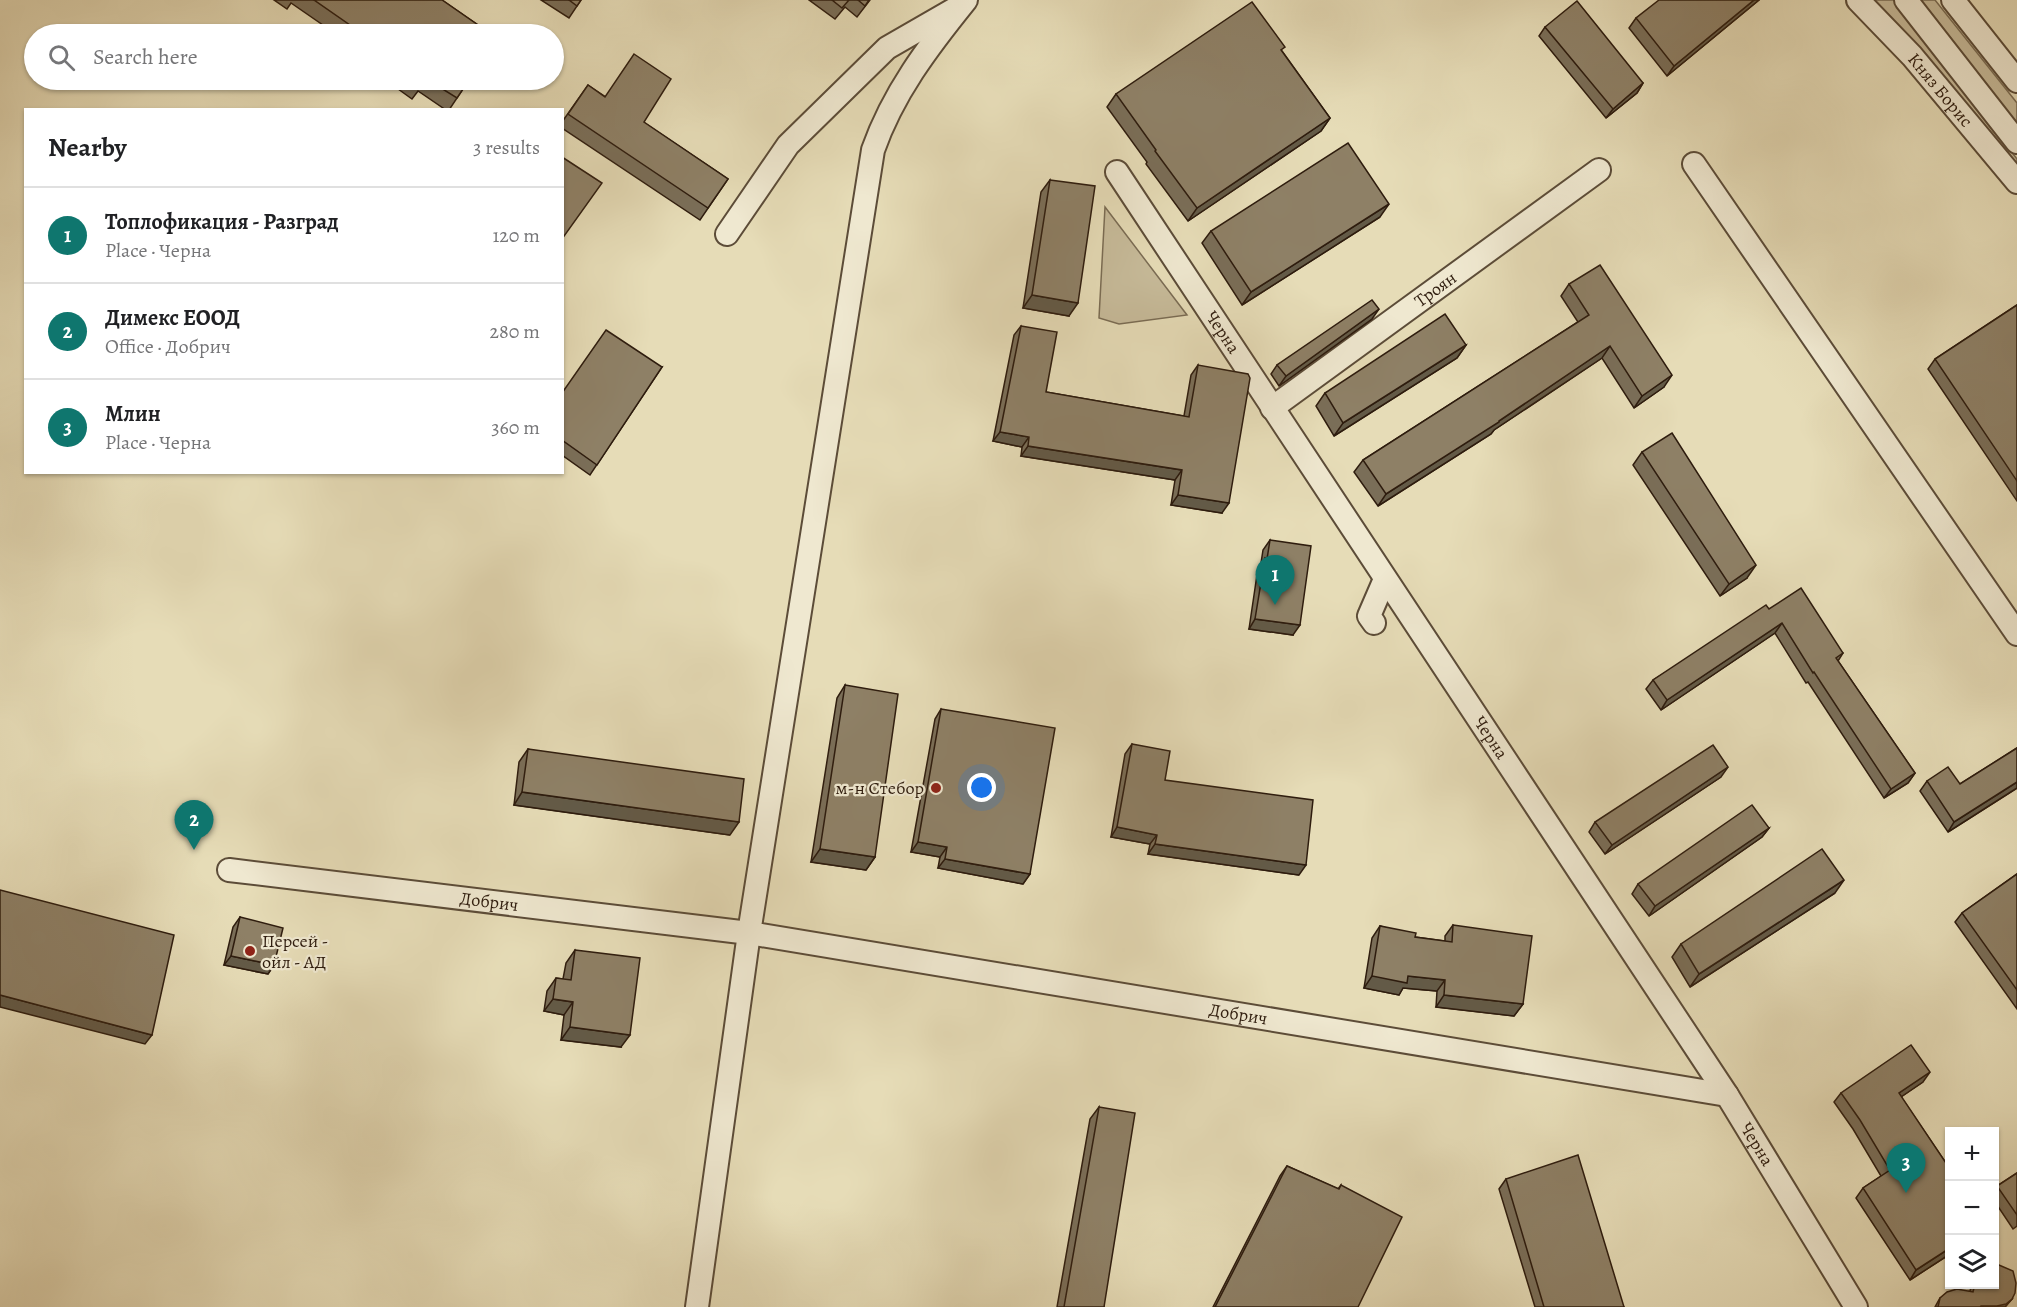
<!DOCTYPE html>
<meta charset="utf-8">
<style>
body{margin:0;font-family:Alegreya,serif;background:#f2f2f2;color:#202124}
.controls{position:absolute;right:18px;bottom:18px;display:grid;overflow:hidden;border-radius:0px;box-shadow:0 2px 4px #0004}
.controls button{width:54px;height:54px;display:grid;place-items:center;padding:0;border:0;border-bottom:2px solid #e0e0e0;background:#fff;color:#202124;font:30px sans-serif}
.you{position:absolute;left:982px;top:788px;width:21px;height:21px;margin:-15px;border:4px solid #fff;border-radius:50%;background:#1a73e8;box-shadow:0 0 0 9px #1a73e833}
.badge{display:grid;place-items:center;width:39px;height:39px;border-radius:50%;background:#0f766e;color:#fff;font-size:20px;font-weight:700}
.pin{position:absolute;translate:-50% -50px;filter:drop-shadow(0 2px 3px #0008)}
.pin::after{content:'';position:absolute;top:32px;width:21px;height:18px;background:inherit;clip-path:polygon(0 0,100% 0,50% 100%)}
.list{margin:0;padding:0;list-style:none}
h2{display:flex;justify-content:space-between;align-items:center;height:78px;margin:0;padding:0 24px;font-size:26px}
h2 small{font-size:20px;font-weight:400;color:#757577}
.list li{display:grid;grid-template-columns:39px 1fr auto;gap:18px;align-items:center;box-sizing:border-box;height:96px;padding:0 24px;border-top:2px solid #e0e0e0}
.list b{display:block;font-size:22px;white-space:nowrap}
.list p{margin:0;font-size:20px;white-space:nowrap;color:#757577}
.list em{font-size:20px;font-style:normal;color:#757577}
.icon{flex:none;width:33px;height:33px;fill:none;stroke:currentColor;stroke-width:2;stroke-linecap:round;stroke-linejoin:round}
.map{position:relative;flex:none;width:2017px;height:1307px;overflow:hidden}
.search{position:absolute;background:#fff;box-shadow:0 2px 4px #0004;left:24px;top:24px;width:540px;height:66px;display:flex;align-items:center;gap:15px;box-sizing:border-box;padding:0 21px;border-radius:33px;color:#757577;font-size:22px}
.panel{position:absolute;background:#fff;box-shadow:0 2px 4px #0004;left:24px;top:108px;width:540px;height:366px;border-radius:0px}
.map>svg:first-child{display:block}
</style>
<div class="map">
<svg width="2017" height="1307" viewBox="0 0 2017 1307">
<rect width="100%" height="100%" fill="#e6dcb7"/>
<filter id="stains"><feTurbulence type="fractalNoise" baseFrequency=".00333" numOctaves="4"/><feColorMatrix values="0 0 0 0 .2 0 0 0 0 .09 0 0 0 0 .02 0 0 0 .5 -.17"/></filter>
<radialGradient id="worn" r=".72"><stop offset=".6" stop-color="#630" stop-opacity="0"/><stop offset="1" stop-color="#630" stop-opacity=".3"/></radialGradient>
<g fill="#c7bb9a" stroke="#7a6c54" stroke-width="1.5">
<polygon points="1874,0 1894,0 2017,159 2017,167 1924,54"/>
<polygon points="1921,0 1935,0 2017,103 2017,124"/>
<polygon points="1105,207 1187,315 1119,324 1099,318"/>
</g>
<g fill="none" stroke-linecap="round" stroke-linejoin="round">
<defs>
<g id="minor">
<path id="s1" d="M966,0c-38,47 -73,93 -93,150l-124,783 978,162"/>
<path id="s2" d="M1858,0l54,56 105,126"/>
<polyline points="1906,0 2017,142"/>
<polyline points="1953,0 2017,81"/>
<polyline points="1694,164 2017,634"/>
<path id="s3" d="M1117,172l610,923 129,212"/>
<polyline points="727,234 788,145 887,48 953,10"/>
<path id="s4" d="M1272,408l327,-238"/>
<polyline points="1374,623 1369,616 1385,579"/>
<path id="s5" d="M229,870l520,63 -52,374"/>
</g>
</defs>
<use href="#minor" stroke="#5c4c38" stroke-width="26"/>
<use href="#minor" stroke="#efe8d0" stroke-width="22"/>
</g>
<g fill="#7a6e58" stroke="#2e1c0e" stroke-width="1.5">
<polygon points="274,0 442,0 491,34 336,34 291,3 287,9"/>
<polygon points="541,0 581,0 569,18"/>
<polygon points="809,0 870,0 857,17 845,7 835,19"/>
<polygon points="1759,0 1667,76 1629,28 1636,18"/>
<polygon points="1545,27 1643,83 1637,93 1606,118 1539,36"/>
<polygon points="1282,51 1330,118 1321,131 1188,221 1146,164 1147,162 1107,107 1116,94"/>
<polygon points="388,80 469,80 449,110 446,110 418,91 412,99 387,81"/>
<polygon points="588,85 728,179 700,220 562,128 562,122"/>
<polygon points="1050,180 1069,316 1023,308 1041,192"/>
<polygon points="1380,217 1242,305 1202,243 1211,231"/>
<polygon points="1569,284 1664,387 1634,408 1602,358 1494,430 1491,434 1378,506 1354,472 1363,460 1578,322 1561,296"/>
<polygon points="2017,305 2017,501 1928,369 1935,359"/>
<polygon points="1372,319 1279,386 1271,374 1277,365"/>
<polygon points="1021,326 1046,392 1184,416 1191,375 1198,365 1222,513 1171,505 1175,480 1021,456 1022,447 993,441 1014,335"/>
<polygon points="1466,345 1457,358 1334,436 1316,406 1325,393"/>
<polygon points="662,367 590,475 562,455 562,393"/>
<polygon points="1642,452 1747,578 1720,596 1633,465"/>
<polygon points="1270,540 1293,635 1249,629 1258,568 1261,563 1263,550"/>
<polygon points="1769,609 1843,653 1838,661 1915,773 1908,783 1884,798 1808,682 1806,683 1775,633 1661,710 1646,689 1653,680"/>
<polygon points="845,685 875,857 866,870 811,862 837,698"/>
<polygon points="941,709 1030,874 1023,884 938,868 940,857 911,852 935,719"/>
<polygon points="1132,744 1165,780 1299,875 1148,854 1150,844 1111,837 1125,754"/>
<polygon points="2017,748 2017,788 1948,832 1920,791 1927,781 1960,784"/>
<polygon points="528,749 730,835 514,805 519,762"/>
<polygon points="1721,777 1605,854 1589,832 1595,822"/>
<polygon points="1769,828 1762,837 1649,916 1632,894 1638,884"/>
<polygon points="2017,874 2017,1009 1955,922 1962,913"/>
<polygon points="1835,893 1690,987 1672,957 1681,944"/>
<polygon points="240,917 274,965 268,974 224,965 233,927"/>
<polygon points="1453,925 1523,1004 1514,1016 1436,1007 1437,991 1403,988 1399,995 1364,988 1372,938 1380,926 1415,937 1445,941 1445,936"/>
<polygon points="575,950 621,1047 561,1040 564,1015 544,1011 547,991 556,978 563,979 566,963"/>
<polygon points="1923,1082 1901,1097 1950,1169 1950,1254 1910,1280 1856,1198 1863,1188 1881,1176 1853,1129 1834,1102 1841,1093"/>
<polygon points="1099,1107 1104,1307 1057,1307 1090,1119"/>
<polygon points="1287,1166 1338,1189 1341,1185 1358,1307 1213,1307 1280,1176"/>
<polygon points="2017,1173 2017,1226 2013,1229 1995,1202 1995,1190 1997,1186"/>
<polygon points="1506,1179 1624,1307 1535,1307 1499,1189"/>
<polygon points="1972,1284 1995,1284 2012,1299 2005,1307 1935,1307 1940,1298 1970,1291"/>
</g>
<g fill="#635a47" stroke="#2e1c0e" stroke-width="1.5">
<polygon points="1754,0 1759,0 1667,76 1674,66"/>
<polygon points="1643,83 1637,93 1606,118 1613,109"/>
<polygon points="1330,118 1321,131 1188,221 1197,208"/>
<polygon points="1389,204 1380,217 1242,305 1251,292"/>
<polygon points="1032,295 1078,303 1069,316 1023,308"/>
<polygon points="1379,309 1372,319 1279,386 1286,376"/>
<polygon points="1466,345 1457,358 1334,436 1343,423"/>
<polygon points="1610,346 1602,358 1494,430 1491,434 1378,506 1386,494 1499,421"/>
<polygon points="1672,375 1664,387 1634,408 1642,396"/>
<polygon points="1000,432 1029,437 1022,447 993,441"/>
<polygon points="1028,446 1182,470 1175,480 1021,456"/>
<polygon points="1178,495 1229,503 1222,513 1171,505"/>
<polygon points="1756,565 1747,578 1720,596 1729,584"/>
<polygon points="1255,619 1300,625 1293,635 1249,629"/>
<polygon points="1782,623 1775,633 1661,710 1667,700"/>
<polygon points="1728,767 1721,777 1605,854 1612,845"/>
<polygon points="1915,773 1908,783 1884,798 1891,789"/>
<polygon points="2017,782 2017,788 1948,832 1954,822"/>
<polygon points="522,792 739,822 730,835 514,805"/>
<polygon points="1117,827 1157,835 1150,844 1111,837"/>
<polygon points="1769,828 1762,837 1649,916 1655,906"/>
<polygon points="918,842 947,847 940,857 911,852"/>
<polygon points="1155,844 1306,865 1299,875 1148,854"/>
<polygon points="820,849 875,857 866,870 811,862"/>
<polygon points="945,859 1030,874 1023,884 938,868"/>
<polygon points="1844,880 1835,893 1690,987 1699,974"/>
<polygon points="231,956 274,965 268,974 224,965"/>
<polygon points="1372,976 1408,976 1445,980 1437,991 1403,988 1399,995 1364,988"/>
<polygon points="0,995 152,1035 145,1044 0,1007"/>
<polygon points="1444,995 1523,1004 1514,1016 1436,1007"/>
<polygon points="553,999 573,1002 564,1015 544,1011"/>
<polygon points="570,1027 630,1035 621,1047 561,1040"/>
<polygon points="1930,1072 1923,1082 1892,1103 1899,1093"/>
<polygon points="1950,1248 1950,1254 1910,1280 1916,1270"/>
<polygon points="2012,1299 2005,1307 1980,1307 1981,1306"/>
</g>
<g fill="#8e8066" stroke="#2e1c0e" stroke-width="1.5">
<polygon points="314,0 442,0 491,34 363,34"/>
<polygon points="569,0 581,0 577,6"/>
<polygon points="832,0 849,0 842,8"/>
<polygon points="858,0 869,0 865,6"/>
<polygon points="1659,0 1754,0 1674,66 1636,18"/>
<polygon points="1577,1 1643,83 1613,109 1545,27"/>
<polygon points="1252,2 1285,47 1281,50 1330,118 1197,208 1155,151 1156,150 1116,94"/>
<polygon points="634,54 671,79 644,122 728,179 708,208 568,114 588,85 605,97"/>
<polygon points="412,80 426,80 421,86"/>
<polygon points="428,80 469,80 457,98"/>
<polygon points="1348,143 1389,204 1251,292 1211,231"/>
<polygon points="562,157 602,183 562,239"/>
<polygon points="1050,180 1095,186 1078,303 1032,295"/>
<polygon points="1600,265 1672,375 1642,396 1610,346 1499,421 1499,422 1386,494 1363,460 1589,315 1569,284"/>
<polygon points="1372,300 1379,309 1286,376 1277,365"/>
<polygon points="2017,305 2017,481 1935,359"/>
<polygon points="1445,314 1466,345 1343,423 1325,393"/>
<polygon points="1021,326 1057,332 1046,392 1189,417 1198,365 1248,374 1250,378 1229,503 1178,495 1182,470 1028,446 1029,437 1000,432"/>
<polygon points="606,330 662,367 597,465 562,440 562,393"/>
<polygon points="1672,433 1756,565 1729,584 1642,452"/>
<polygon points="1270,540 1311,546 1300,625 1255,619 1265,558 1267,559"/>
<polygon points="1801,588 1843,653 1836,658 1915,773 1891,789 1814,672 1813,673 1782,623 1667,700 1653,680 1766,605 1769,609"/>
<polygon points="845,685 898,694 875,857 820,849"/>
<polygon points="941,709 1055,728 1030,874 945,859 947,847 918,842"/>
<polygon points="1132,744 1170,751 1165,780 1313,800 1306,865 1155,844 1157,835 1117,827"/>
<polygon points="1713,745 1728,767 1612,845 1595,822"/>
<polygon points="2017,748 2017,782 1954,822 1927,781 1948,767 1960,784"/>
<polygon points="528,749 744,779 739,822 522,792"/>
<polygon points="1752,805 1769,828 1655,906 1638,884"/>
<polygon points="1822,849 1844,880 1699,974 1681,944"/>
<polygon points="2017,874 2017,990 1962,913"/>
<polygon points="0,890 174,935 152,1035 0,995"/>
<polygon points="240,917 283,928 274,965 231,956"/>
<polygon points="1453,925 1532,936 1523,1004 1444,995 1445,980 1408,976 1407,983 1372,976 1380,926 1416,933 1415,937 1452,942"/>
<polygon points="575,950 640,958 630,1035 570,1027 573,1002 553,999 556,978 571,980"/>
<polygon points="1911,1045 1930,1072 1899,1093 1950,1169 1950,1248 1916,1270 1863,1188 1890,1170 1860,1120 1841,1093"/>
<polygon points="1099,1107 1135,1113 1104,1307 1064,1307"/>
<polygon points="1578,1155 1624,1307 1544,1307 1506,1179"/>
<polygon points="1287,1166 1339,1189 1341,1185 1402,1217 1358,1307 1215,1307"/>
<polygon points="2017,1173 2017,1215 1997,1186"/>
<polygon points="1995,1265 1999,1265 2013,1271 2016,1283 2015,1293 2012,1299 2006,1304 1997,1306 1981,1306 1980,1307 1938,1307 1940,1298 1947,1292 1957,1289 1973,1292 1975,1284 1995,1284"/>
</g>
<g fill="#8f2418" stroke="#efe8d0" stroke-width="2">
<circle cx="936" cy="788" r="6"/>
<circle cx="250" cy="951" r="6"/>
</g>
<g text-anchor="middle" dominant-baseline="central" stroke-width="4.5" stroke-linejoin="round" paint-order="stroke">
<g font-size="18" fill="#2e1c0e" stroke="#efe8d0">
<text stroke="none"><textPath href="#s2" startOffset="122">Княз Борис</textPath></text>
<text stroke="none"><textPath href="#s4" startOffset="202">Троян</textPath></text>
<text stroke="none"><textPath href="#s3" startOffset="192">Черна</textPath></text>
<text stroke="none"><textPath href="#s3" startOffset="678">Черна</textPath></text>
<text stroke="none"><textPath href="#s5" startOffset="262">Добрич</textPath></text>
<text stroke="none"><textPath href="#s1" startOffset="1466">Добрич</textPath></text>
<text stroke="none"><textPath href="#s3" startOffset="1164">Черна</textPath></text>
</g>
<g font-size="18" fill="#2e1c0e" stroke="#efe8d0" text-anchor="end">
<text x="924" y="788">м-н Стебор</text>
<text x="262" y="941" text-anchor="start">Персей -<tspan x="262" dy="21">ойл - АД</tspan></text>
</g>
</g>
<rect width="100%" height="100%" filter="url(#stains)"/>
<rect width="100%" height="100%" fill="url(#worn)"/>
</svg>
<div class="controls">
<button>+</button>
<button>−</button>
<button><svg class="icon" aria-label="layers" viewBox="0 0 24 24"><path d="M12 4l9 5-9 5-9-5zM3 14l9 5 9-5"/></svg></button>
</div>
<div class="you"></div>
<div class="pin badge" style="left:1275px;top:605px">1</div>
<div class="pin badge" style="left:194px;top:850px">2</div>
<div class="pin badge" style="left:1906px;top:1193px">3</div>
<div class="search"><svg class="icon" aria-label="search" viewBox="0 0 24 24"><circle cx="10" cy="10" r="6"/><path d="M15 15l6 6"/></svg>Search here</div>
<section class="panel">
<h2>Nearby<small>3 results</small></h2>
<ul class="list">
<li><span class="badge">1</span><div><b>Топлофикация - Разград</b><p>Place · Черна</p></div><em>120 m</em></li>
<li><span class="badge">2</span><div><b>Димекс ЕООД</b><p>Office · Добрич</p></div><em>280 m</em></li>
<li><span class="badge">3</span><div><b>Млин</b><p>Place · Черна</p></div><em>360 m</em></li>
</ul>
</section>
</div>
